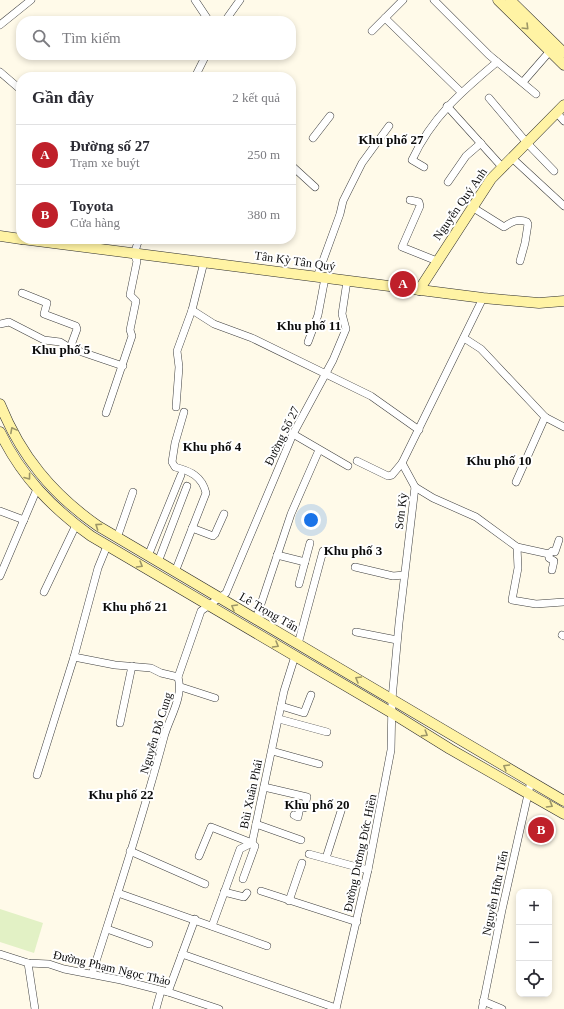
<!DOCTYPE html>
<html lang="vi">
<meta charset="utf-8">
<style>
body{margin:0;font-family:"Times New Roman",serif;background:#f7f7f7;color:#2b2b33}
.controls{position:absolute;right:12px;bottom:12px;display:grid;overflow:hidden;border-radius:8px;box-shadow:0 2px 6px #0003}
.controls button{width:36px;height:36px;display:grid;place-items:center;padding:0;border:0;border-bottom:1px solid #e1e1e2;background:#fff;color:#2b2b33;font:20px sans-serif}
.you{position:absolute;left:311px;top:520px;width:14px;height:14px;margin:-10px;border:3px solid #fff;border-radius:50%;background:#1a73e8;box-shadow:0 0 0 6px #1a73e833}
.badge{display:grid;place-items:center;width:26px;height:26px;border-radius:50%;background:#bf202a;color:#fff;font-size:13px;font-weight:700}
.pin{position:absolute;translate:-50% -50%;border:2px solid #fff;box-shadow:0 1px 4px #0006}
.list{margin:0;padding:0;list-style:none}
h2{display:flex;justify-content:space-between;align-items:center;height:52px;margin:0;padding:0 16px;font-size:17px}
h2 small{font-size:13px;font-weight:400;color:#7c7c81}
.list li{display:grid;grid-template-columns:26px 1fr auto;gap:12px;align-items:center;box-sizing:border-box;height:60px;padding:0 16px;border-top:1px solid #e1e1e2}
.list b{display:block;font-size:15px;white-space:nowrap}
.list p{margin:0;font-size:13px;white-space:nowrap;color:#7c7c81}
.list em{font-size:13px;font-style:normal;color:#7c7c81}
.icon{flex:none;width:22px;height:22px;fill:none;stroke:currentColor;stroke-width:2;stroke-linecap:round;stroke-linejoin:round}
.map{position:relative;flex:none;width:564px;height:1009px;overflow:hidden}
.search{position:absolute;background:#fff;box-shadow:0 2px 6px #0003;left:16px;top:16px;width:280px;height:44px;display:flex;align-items:center;gap:10px;box-sizing:border-box;padding:0 14px;border-radius:16px;color:#7c7c81;font-size:15px}
.panel{position:absolute;background:#fff;box-shadow:0 2px 6px #0003;left:16px;top:72px;width:280px;height:172px;border-radius:16px}
.map>svg:first-child{display:block}
</style>
<div class="map">
<svg width="564" height="1009" viewBox="0 0 564 1009">
<rect width="100%" height="100%" fill="#fffae9"/>
<polygon fill="#e2f1c5" points="0,909 43,923 34,953 0,942"/>
<g fill="none" stroke-linecap="round" stroke-linejoin="round">
<defs>
<g id="street">
<polyline points="195,0 209,21"/>
<polyline points="434,0 489,55 536,94"/>
<polyline points="385,18 461,92"/>
<polyline points="225,21 240,0"/>
<polyline points="0,25 31,0"/>
<polyline points="372,31 403,0"/>
<polyline points="0,72 21,90"/>
<polyline points="195,77 206,55"/>
<polyline points="523,82 550,51"/>
<polyline points="489,98 527,143 554,171"/>
<polyline points="447,106 503,168"/>
<polyline points="557,113 564,121"/>
<polyline points="313,138 330,116"/>
<polyline points="512,158 564,206"/>
<polyline points="292,166 315,187"/>
<path d="M424,167l-12,-7c20,-43 49,-68 85,-98"/>
<polyline points="448,182 466,156 481,143"/>
<polyline points="410,200 419,202 420,206 402,247 437,261"/>
<path d="M472,207l32,20c7,-5 14,-9 23,-5l1,2 -3,19 -5,18"/>
<polyline points="317,277 340,214 343,201 362,163 389,126"/>
<polyline points="22,293 47,303 44,314 76,326 77,329 70,348"/>
<polyline points="192,310 214,324 252,338 371,396 419,430"/>
<polyline points="0,324 9,322 44,340 60,342 70,348 123,366"/>
<polyline points="464,338 481,349 545,417 564,427"/>
<polyline points="308,342 318,315 325,278"/>
<polyline points="176,407 179,367 177,351 192,310 204,262"/>
<polyline points="106,413 132,336 130,330 136,301 130,295 137,261 134,254 139,239"/>
<polyline points="293,434 348,466"/>
<polyline points="357,461 388,476 392,475 402,463"/>
<polyline points="516,482 545,417"/>
<polyline points="415,487 433,498 476,517 517,547 518,568 512,600 536,604 564,602"/>
<polyline points="0,511 24,520"/>
<polyline points="192,528 213,536 215,534 224,514"/>
<polyline points="117,538 133,492"/>
<polyline points="107,546 98,568 74,657 115,665 151,668 161,673 178,677"/>
<polyline points="517,547 549,554"/>
<polyline points="549,554 552,551 555,552 559,540"/>
<polyline points="549,554 549,558 554,561 552,570"/>
<polyline points="277,555 305,562"/>
<polyline points="148,556 181,475"/>
<polyline points="158,562 187,486"/>
<polyline points="355,567 393,576 404,575"/>
<path d="M175,572l31,-79c-4,-17 -16,-22 -31,-26l-3,-5 3,-19 9,-31"/>
<polyline points="0,576 37,489"/>
<polyline points="299,584 310,543"/>
<polyline points="44,592 76,525"/>
<polyline points="256,619 291,514 319,450"/>
<polyline points="356,632 397,640"/>
<polyline points="562,635 564,636"/>
<polyline points="298,644 323,551"/>
<polyline points="181,687 215,698"/>
<polyline points="281,706 304,713 311,695"/>
<polyline points="279,719 327,732"/>
<polyline points="120,723 132,666"/>
<polyline points="272,751 319,764"/>
<polyline points="37,775 74,657"/>
<polyline points="264,787 307,797 304,808 300,807 298,817 294,815"/>
<polyline points="256,824 301,840"/>
<polyline points="130,851 205,884"/>
<polyline points="309,854 368,870"/>
<polyline points="199,856 211,827 252,843 255,846 243,879"/>
<polyline points="326,858 342,808"/>
<polyline points="261,891 357,922"/>
<polyline points="224,892 244,897 247,893"/>
<polyline points="118,893 267,946"/>
<polyline points="289,901 302,863"/>
<polyline points="212,926 240,849 252,843 284,691 295,656"/>
<polyline points="107,929 149,944"/>
<polyline points="0,954 28,963 49,964 64,969 121,980 168,992 219,1009"/>
<polyline points="182,954 336,1008"/>
<polyline points="28,963 35,1009"/>
<path d="M92,974c25,-79 51,-157 72,-237 5,-19 20,-40 14,-60l23,-66 25,-18 67,-159 40,-74 13,-31 -4,-15 5,-33"/>
<polyline points="168,992 195,919"/>
<polyline points="483,1001 502,1009"/>
<polyline points="156,1009 161,991"/>
<polyline points="336,1009 368,870 391,750 392,699 399,623 415,487 402,463 483,298"/>
<polyline points="482,1009 502,910 531,781"/>
</g>
<g id="secondary">
<polyline points="498,0 564,65"/>
<polyline points="510,0 564,53"/>
<polyline points="0,236 21,239"/>
<polyline points="22,239 483,298 539,303 564,301"/>
<polyline points="419,290 491,179 564,105"/>
<path d="M0,404c21,52 52,90 98,122l466,275"/>
<path d="M0,432c21,44 52,76 91,104l301,177 58,36 114,65"/>
</g>
</defs>
<use href="#street" stroke="#3e3e3e" stroke-width="8"/>
<use href="#secondary" stroke="#2d2d2d" stroke-width="11"/>
<use href="#street" stroke="#fff" stroke-width="7"/>
<use href="#secondary" stroke="#fff3a4" stroke-width="10"/>
</g>
<defs><path id="oneway-chevron" d="M-2-3.5L2.5 0L-2 3.5" fill="none" stroke-width="1.6" stroke-linecap="round" stroke-linejoin="round"/></defs>
<g stroke="#9d9667">
<use href="#oneway-chevron" transform="translate(526 27) rotate(45)"/>
<use href="#oneway-chevron" transform="translate(13 430) rotate(-118)"/>
<use href="#oneway-chevron" transform="translate(28 477) rotate(53)"/>
<use href="#oneway-chevron" transform="translate(98 526) rotate(-146)"/>
<use href="#oneway-chevron" transform="translate(140 565) rotate(31)"/>
<use href="#oneway-chevron" transform="translate(234 607) rotate(-150)"/>
<use href="#oneway-chevron" transform="translate(276 645) rotate(30)"/>
<use href="#oneway-chevron" transform="translate(358 679) rotate(-150)"/>
<use href="#oneway-chevron" transform="translate(425 734) rotate(32)"/>
<use href="#oneway-chevron" transform="translate(506 767) rotate(-149)"/>
<use href="#oneway-chevron" transform="translate(550 805) rotate(31)"/>
</g>
<g text-anchor="middle" dominant-baseline="central" stroke-width="4" stroke-linejoin="round" paint-order="stroke">
<g font-size="12" fill="#0b0b0b" stroke="#fff">
<text transform="translate(460 204) rotate(-55)">Nguyễn Quý Anh</text>
<text transform="translate(295 261) rotate(8)">Tân Kỳ Tân Quý</text>
<text transform="translate(282 436) rotate(-64)">Đường Số 27</text>
<text transform="translate(401 511) rotate(-83)">Sơn Kỳ</text>
<text transform="translate(269 612) rotate(30)">Lê Trọng Tấn</text>
<text transform="translate(156 733) rotate(-73)">Nguyễn Đỗ Cung</text>
<text transform="translate(251 794) rotate(-78)">Bùi Xuân Phái</text>
<text transform="translate(360 853) rotate(-78)">Đường Dương Đức Hiền</text>
<text transform="translate(495 893) rotate(-78)">Nguyễn Hữu Tiến</text>
<text transform="translate(112 968) rotate(13)">Đường Phạm Ngọc Thảo</text>
</g>
<g font-size="13" font-weight="bold" fill="#0b0b0b" stroke="#fff">
<text x="391" y="139">Khu phố 27</text>
<text x="309" y="325">Khu phố 11</text>
<text x="61" y="349">Khu phố 5</text>
<text x="212" y="446">Khu phố 4</text>
<text x="499" y="460">Khu phố 10</text>
<text x="353" y="550">Khu phố 3</text>
<text x="135" y="606">Khu phố 21</text>
<text x="121" y="794">Khu phố 22</text>
<text x="317" y="804">Khu phố 20</text>
</g>
</g>
</svg>
<div class="controls">
<button>+</button>
<button>−</button>
<button><svg class="icon" aria-label="locate" viewBox="0 0 24 24"><circle cx="12" cy="12" r="6"/><path d="M12 2v4M12 18v4M2 12h4M18 12h4"/></svg></button>
</div>
<div class="you"></div>
<div class="pin badge" style="left:403px;top:284px">A</div>
<div class="pin badge" style="left:541px;top:830px">B</div>
<div class="search"><svg class="icon" aria-label="search" viewBox="0 0 24 24"><circle cx="10" cy="10" r="6"/><path d="M15 15l6 6"/></svg>Tìm kiếm</div>
<section class="panel">
<h2>Gần đây<small>2 kết quả</small></h2>
<ul class="list">
<li><span class="badge">A</span><div><b>Đường số 27</b><p>Trạm xe buýt</p></div><em>250 m</em></li>
<li><span class="badge">B</span><div><b>Toyota</b><p>Cửa hàng</p></div><em>380 m</em></li>
</ul>
</section>
</div>
